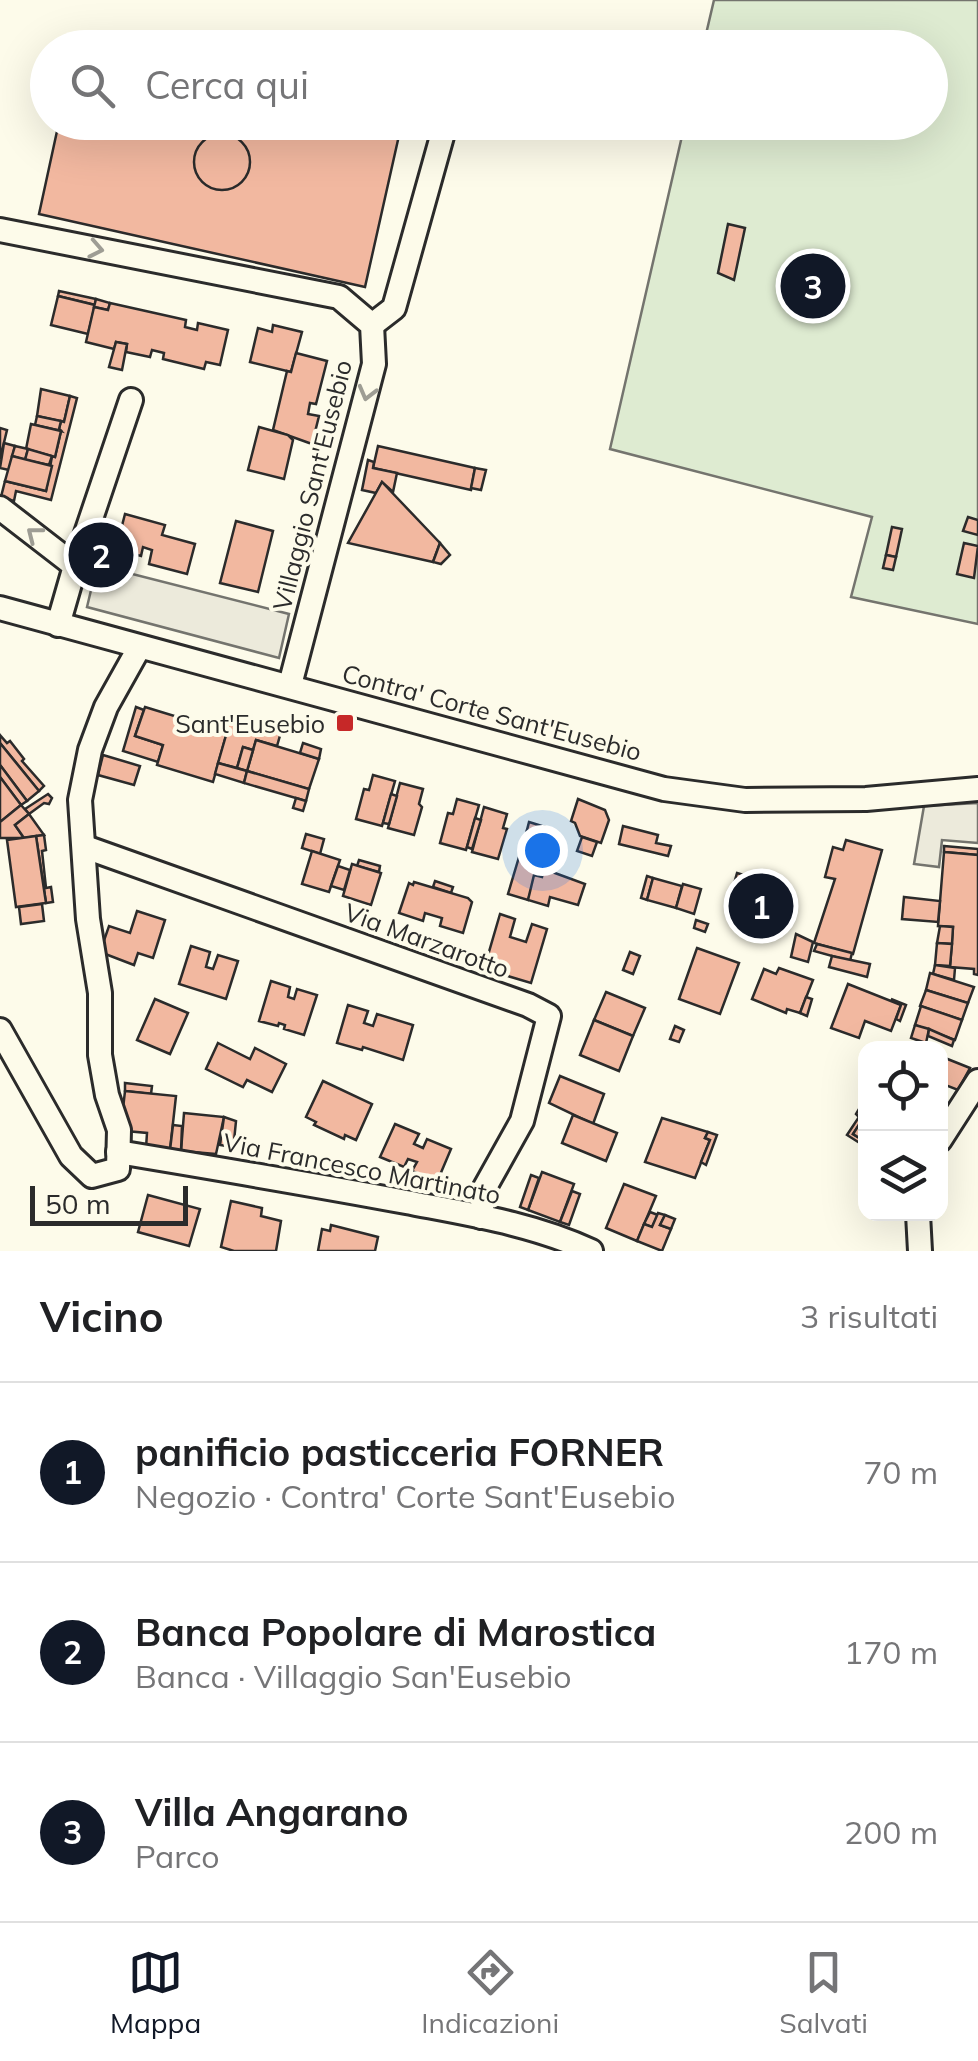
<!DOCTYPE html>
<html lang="it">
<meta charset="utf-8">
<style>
body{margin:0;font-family:Mulish,sans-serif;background:#f6f6f6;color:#202124}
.controls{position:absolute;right:30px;bottom:30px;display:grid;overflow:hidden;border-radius:20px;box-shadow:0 10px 40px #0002}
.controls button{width:90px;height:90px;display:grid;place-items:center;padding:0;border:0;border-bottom:2px solid #e0e0e0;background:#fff;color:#202124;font:50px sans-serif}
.scale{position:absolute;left:30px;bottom:25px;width:158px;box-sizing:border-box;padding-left:10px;border:5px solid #2b2b2b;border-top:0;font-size:28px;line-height:35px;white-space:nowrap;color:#2b2b2b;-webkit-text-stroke:8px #fdfbea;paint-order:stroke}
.you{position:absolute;left:542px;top:850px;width:35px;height:35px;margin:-25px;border:8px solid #fff;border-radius:50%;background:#1a73e8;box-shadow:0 0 0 15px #1a73e833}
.badge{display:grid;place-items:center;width:65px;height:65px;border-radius:50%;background:#111827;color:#fff;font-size:32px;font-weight:700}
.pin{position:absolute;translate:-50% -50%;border:5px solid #fff;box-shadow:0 2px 10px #0006}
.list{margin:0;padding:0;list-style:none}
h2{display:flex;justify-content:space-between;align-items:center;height:130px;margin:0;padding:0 40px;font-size:42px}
h2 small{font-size:32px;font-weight:400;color:#757577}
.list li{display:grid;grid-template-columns:65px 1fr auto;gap:30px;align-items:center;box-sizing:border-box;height:180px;padding:0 40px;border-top:2px solid #e0e0e0}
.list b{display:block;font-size:38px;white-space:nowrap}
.list p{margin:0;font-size:32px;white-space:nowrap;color:#757577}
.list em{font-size:32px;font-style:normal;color:#757577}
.icon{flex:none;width:55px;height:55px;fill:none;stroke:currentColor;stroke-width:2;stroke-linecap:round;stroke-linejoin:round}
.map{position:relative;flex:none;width:978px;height:1251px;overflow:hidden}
.search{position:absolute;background:#fff;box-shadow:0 10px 40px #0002;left:30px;right:30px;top:30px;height:110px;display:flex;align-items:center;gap:25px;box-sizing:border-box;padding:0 35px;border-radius:55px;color:#757577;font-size:38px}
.sheet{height:670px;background:#fff}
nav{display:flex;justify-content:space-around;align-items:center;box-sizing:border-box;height:140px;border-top:2px solid #e0e0e0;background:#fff;font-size:28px;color:#757577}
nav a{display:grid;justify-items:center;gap:5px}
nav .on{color:#111827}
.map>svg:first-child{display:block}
</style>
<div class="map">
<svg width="978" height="1251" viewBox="0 0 978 1251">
<rect width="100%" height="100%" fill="#fdfbea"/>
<polygon fill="#deebd1" stroke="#74746e" stroke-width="2.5" points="714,0 978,0 978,624 851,597 872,517 610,449 685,123 930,122 930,48 703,47"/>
<g fill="#eceadb" stroke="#74746e" stroke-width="2.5">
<polygon points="97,565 289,614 279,658 87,607"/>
<polygon points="978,803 978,843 942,840 939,867 914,864 924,806"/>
</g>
<g fill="#f2b8a0" stroke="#2b2b2b" stroke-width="2.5">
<polygon points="79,36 131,48 76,48"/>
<polygon points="59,122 402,122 365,287 39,214"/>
<circle cx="222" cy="162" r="28"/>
<polygon points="728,224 745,228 734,280 718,273"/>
<polygon points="59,291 96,299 95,305 58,296"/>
<polygon points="58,296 95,305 88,334 51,325"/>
<polygon points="96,299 110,303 108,310 94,307"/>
<polygon points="110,303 186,320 185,327 197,330 198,323 228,330 220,365 206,362 204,369 163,359 164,353 152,350 150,357 126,352 127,344 116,342 114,349 86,342 94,307 108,310"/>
<polygon points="273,325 302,332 291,372 250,362 258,328 272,332"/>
<polygon points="116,342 127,344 122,370 109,367"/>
<polygon points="296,353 327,361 316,404 310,403 308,414 319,416 312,444 273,430 287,371 291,372"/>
<polygon points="41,389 70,396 64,422 37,416"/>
<polygon points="70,396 77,398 51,500 16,491 14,501 1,497 5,481 46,491 52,456 55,457 61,431 59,429 61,421 64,422"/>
<polygon points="37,416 61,421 59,429 61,431 35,425"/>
<polygon points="31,424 61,431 55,457 26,449"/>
<polygon points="259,427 288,435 293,440 284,479 248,470"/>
<polygon points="0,428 7,430 0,459"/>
<polygon points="4,443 15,446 9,470 0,468"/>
<polygon points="15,446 28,449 25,460 12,456"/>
<polygon points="378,446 475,468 471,490 373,468"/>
<polygon points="28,449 52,456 49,465 25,460"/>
<polygon points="12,456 52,466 46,491 5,481"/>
<polygon points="368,460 374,462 373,468 397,473 393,492 382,482 376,493 362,490"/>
<polygon points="475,468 486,470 481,490 471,488"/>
<polygon points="382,482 440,543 433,562 348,543"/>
<polygon points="125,514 165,525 162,535 195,544 187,574 149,564 152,550 143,547 141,556 116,549"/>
<polygon points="968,517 978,520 978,535 963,531"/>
<polygon points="236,521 273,531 258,592 220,583"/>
<polygon points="892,527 902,529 896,557 886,555"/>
<polygon points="440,543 450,555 441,564 433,562"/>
<polygon points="964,543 978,546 974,578 957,574"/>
<polygon points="886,555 896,557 893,570 883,568"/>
<polygon points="136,707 144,710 135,736 163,745 158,762 123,751"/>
<polygon points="145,707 227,732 213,782 157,765 163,745 135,736"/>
<polygon points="225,716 281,732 277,746 256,740 253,750 243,747 237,768 218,763 227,732 221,729"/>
<polygon points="0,735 7,743 10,741 24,759 22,761 44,786 39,791 0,743"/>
<polygon points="256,740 319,759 309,789 247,771"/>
<polygon points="0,743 39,791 27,801 0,765"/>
<polygon points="303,743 321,749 319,759 300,753"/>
<polygon points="243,747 253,750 247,771 237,768"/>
<polygon points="103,755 140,766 134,785 98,775"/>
<polygon points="218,763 247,771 244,783 215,774"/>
<polygon points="0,765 27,801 21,805 0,777"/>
<polygon points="247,771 309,789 306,801 244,783"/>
<polygon points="373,775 395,781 382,826 356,819 364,789 369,790"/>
<polygon points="0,777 21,805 0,822"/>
<polygon points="400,783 423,789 419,804 422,807 414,835 388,828"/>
<polygon points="48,794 52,798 49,804 44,803 29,814 25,809"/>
<polygon points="391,794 397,796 389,824 383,823"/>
<polygon points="296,798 306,801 303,811 293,808"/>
<polygon points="457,799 479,805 466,850 440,843 448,813 453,814"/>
<polygon points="578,799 605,810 609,820 601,843 580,836 575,823 571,821"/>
<polygon points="21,805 29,814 15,825 24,838 0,838 0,822"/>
<polygon points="484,807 507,814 503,828 507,829 498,859 472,852"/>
<polygon points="29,814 44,835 24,838 15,825"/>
<polygon points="475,818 481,820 472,849 467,847"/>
<polygon points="529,822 552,829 550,838 527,830"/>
<polygon points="623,826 658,835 656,843 671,846 668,856 619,844"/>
<polygon points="527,830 550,838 546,854 522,847"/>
<polygon points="306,834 324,839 320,854 302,848"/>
<polygon points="44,835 46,850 42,851 46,888 51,887 53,902 46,903 36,836"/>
<polygon points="36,836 46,903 16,907 7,840"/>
<polygon points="582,837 597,842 592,856 577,851"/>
<polygon points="846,840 882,850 853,954 814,943 835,879 825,877 833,847 843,850"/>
<polygon points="944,846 978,849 978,855 944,852"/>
<polygon points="522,847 544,853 528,900 508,894"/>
<polygon points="312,851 340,860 329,892 302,884"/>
<polygon points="944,852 978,855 978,975 974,974 974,969 950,967 953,927 938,926"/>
<polygon points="359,860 380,866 379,872 357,866"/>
<polygon points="352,864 381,873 371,905 343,896"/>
<polygon points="338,866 350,870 344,890 331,886"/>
<polygon points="544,869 585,884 578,905 550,897 548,906 528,900 534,875 542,877"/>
<polygon points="737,873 792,890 778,935 729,919 735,899 730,898"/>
<polygon points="647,876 653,878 647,900 641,898"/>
<polygon points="653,878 682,886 676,908 647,900"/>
<polygon points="435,881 453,887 451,893 433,887"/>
<polygon points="414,882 468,898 472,902 463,933 440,926 442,918 425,913 423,921 399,913 409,883 413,885"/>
<polygon points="683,884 701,889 694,914 676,908"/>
<polygon points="904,897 940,901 938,922 902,919"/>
<polygon points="42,904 44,921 21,924 19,907"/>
<polygon points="137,911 165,920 153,958 138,953 134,965 100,952 109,926 130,933"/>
<polygon points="500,914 515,919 510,937 526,942 532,924 547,929 531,983 484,969"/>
<polygon points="696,920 708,924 705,932 694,928"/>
<polygon points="940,926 953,927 952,944 937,943"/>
<polygon points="796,934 813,942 808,962 791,957"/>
<polygon points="937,943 952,944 950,966 935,965"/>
<polygon points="817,944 852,953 850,961 814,951"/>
<polygon points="191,946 210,952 206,967 213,969 218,955 238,961 226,999 179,984"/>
<polygon points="697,948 739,963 720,1014 679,999"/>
<polygon points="630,952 640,956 633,974 623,970"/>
<polygon points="832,956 870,964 867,977 829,967"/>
<polygon points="935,965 955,968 954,980 933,974"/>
<polygon points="779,968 813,980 800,1013 787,1009 786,1013 752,999 764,969 776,974"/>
<polygon points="930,973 974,987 968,1003 926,990"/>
<polygon points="271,981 290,987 288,997 294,999 297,989 317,995 304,1035 284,1029 285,1025 279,1023 278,1026 259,1021"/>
<polygon points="848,984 901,1005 891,1031 865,1021 859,1038 831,1028"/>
<polygon points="926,990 968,1003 962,1020 920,1006"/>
<polygon points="606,992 645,1008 633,1036 594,1020"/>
<polygon points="806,997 812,999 807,1016 800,1013"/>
<polygon points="155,999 188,1013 170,1054 137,1040"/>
<polygon points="891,999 906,1005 900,1021 896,1019 901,1005"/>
<polygon points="348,1005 368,1011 364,1023 373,1026 377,1014 413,1025 403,1060 363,1047 362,1050 337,1043"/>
<polygon points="921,1006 962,1020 955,1040 915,1025"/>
<polygon points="594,1020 633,1036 619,1071 580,1055"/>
<polygon points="915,1025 929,1029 926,1043 911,1038"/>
<polygon points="675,1026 684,1030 679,1042 670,1039"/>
<polygon points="929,1029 954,1040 952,1046 928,1036"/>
<polygon points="218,1043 250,1059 255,1048 286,1064 272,1092 247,1080 243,1087 206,1069"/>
<polygon points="940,1056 970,1068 958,1090 940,1083"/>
<polygon points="560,1076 604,1094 593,1124 549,1103"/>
<polygon points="323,1081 372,1104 356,1140 345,1135 344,1139 314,1125 316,1122 306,1117"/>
<polygon points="125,1083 152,1086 151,1094 125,1091"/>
<polygon points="125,1091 176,1096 170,1150 146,1148 147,1133 126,1131 121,1126"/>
<polygon points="862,1104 866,1106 866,1114 853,1134 866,1142 866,1147 847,1135 859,1117 856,1114"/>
<polygon points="184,1113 224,1117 216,1154 181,1151"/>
<polygon points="866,1114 866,1142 853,1134"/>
<polygon points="573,1115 617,1133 606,1161 562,1143"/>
<polygon points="224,1117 236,1121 234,1141 228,1140 227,1146 220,1145"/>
<polygon points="662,1118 708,1132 705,1138 710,1140 695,1178 645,1162"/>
<polygon points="395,1124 419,1134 414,1144 423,1148 427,1139 451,1149 437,1182 412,1171 417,1162 408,1159 404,1167 380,1157"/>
<polygon points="173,1125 182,1126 181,1151 170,1150"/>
<polygon points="708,1132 717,1135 706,1165 701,1162 710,1140 705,1138"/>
<polygon points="542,1172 574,1184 560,1222 528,1210"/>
<polygon points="531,1175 539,1178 528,1210 520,1207"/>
<polygon points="624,1184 656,1196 637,1241 606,1228"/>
<polygon points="572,1191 580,1194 569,1225 560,1222"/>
<polygon points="148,1195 200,1209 189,1246 138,1232"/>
<polygon points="231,1201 262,1208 261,1216 281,1221 276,1251 234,1251 221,1247"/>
<polygon points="650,1212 658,1215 652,1227 644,1224"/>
<polygon points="658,1213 665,1215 660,1225 671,1229 662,1251 637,1241 644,1224 652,1227"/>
<polygon points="665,1215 675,1219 671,1229 660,1225"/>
<polygon points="331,1225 378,1237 375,1251 318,1251 322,1229 330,1231"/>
</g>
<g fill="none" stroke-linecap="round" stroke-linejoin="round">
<defs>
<g id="minor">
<polyline points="0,230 339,297 372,325 374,364 290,685"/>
<polyline points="372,325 394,308 446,122"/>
<polyline points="0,508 75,566 58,625"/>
<polyline points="75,566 131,400"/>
<polyline points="0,608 664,789 745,800 866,799 978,789"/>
<polyline points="85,847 528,1005 549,1016 522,1121 484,1189 481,1217"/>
<polyline points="0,1030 71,1156 92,1176 118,1169 119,1130 107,1095 100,1055 100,993 88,919 80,800 90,750 106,707 139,648"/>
<polyline points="940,1140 978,1081"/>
<path d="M118,1152c96,16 192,32 288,50 62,12 128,22 185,49"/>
<polyline points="918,1214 920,1251"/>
</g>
</defs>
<use href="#minor" stroke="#2b2b2b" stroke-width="28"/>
<use href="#minor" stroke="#fdfbea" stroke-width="22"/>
</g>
<defs><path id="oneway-chevron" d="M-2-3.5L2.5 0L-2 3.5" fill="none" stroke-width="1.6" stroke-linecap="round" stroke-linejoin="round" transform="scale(2.5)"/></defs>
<g stroke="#9e9d94">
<use href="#oneway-chevron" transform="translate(96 249) rotate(11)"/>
<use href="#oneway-chevron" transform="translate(367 393) rotate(105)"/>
<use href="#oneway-chevron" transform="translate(34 534) rotate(-142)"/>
</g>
<rect fill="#c62828" stroke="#fdfbea" stroke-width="4" x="335" y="713" width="20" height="20" rx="5"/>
<g text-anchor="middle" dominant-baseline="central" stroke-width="8" stroke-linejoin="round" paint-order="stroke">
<g font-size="25" fill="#2b2b2b" stroke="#fdfbea">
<text transform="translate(312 485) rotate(-76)">Villaggio Sant'Eusebio</text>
<text transform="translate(492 712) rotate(15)">Contra' Corte Sant'Eusebio</text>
<text transform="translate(427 940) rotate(20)">Via Marzarotto</text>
<text transform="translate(362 1168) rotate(11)">Via Francesco Martinato</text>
</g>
<g font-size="25" fill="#2b2b2b" stroke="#fdfbea" text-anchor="end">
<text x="325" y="723">Sant'Eusebio</text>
</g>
</g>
</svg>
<div class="controls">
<button><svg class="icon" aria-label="locate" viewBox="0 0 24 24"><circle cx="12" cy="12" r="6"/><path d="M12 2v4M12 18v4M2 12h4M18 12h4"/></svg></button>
<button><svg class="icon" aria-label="layers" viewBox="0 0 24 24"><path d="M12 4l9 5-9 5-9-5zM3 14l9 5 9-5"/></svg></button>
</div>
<div class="scale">50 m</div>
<div class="you"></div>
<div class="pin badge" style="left:761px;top:906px">1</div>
<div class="pin badge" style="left:101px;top:555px">2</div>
<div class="pin badge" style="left:813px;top:286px">3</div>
<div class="search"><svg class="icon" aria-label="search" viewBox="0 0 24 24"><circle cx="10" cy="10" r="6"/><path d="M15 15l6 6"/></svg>Cerca qui</div>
</div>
<section class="sheet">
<h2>Vicino<small>3 risultati</small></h2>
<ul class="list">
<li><span class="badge">1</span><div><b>panificio pasticceria FORNER</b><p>Negozio · Contra' Corte Sant'Eusebio</p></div><em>70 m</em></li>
<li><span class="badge">2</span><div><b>Banca Popolare di Marostica</b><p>Banca · Villaggio San'Eusebio</p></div><em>170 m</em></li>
<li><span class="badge">3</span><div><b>Villa Angarano</b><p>Parco</p></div><em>200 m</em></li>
</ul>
</section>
<nav>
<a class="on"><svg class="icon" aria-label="map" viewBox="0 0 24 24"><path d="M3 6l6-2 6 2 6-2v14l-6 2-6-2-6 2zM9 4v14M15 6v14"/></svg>Mappa</a>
<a><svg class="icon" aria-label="directions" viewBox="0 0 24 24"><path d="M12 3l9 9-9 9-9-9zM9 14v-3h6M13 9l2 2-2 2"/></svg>Indicazioni</a>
<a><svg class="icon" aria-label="saved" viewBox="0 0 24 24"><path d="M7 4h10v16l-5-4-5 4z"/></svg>Salvati</a>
</nav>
